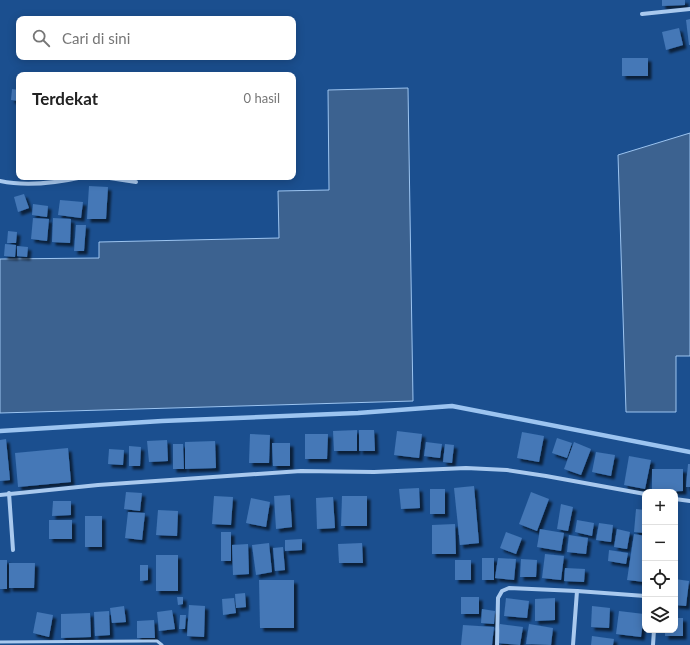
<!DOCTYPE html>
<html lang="id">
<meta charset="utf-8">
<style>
body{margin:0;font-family:Lato,sans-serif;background:#f2f2f2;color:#222}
.controls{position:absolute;right:12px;bottom:12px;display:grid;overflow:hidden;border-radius:8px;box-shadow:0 2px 10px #0003}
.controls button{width:36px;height:36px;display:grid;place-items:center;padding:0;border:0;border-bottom:1px solid #e0e0e0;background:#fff;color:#222;font:20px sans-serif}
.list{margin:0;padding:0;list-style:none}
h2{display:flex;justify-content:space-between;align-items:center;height:52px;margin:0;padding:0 16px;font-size:17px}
h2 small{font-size:13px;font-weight:400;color:#767676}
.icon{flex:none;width:22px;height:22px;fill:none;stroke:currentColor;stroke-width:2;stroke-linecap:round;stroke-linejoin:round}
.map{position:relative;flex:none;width:690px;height:645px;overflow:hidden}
.search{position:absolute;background:#fff;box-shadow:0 2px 10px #0003;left:16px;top:16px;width:280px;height:44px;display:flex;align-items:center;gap:10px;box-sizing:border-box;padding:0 14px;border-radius:8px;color:#767676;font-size:15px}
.panel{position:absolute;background:#fff;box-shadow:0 2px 10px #0003;left:16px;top:72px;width:280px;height:108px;border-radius:8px}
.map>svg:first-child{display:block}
</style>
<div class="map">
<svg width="690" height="645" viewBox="0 0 690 645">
<defs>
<filter id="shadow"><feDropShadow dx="3.5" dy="3.5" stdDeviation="1" flood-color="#0009"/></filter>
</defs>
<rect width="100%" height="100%" fill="#1b4f8f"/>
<g fill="#3c6290" stroke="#9cc4f0">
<polygon points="408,88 413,401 0,413 0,259 99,258 99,242 279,238 278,191 329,190 328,90"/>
<polygon points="690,133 690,356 676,356 676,412 626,412 618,155"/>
</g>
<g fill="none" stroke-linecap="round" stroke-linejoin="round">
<polyline stroke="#9cc4f0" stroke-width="4.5" points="0,431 162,421 358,413 452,406 690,452"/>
</g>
<g fill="#4478b7" filter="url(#shadow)">
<polygon points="662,0 685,0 685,5 662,6"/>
<polygon points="690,19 690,45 689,45 686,20"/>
<polygon points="679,28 683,45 666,50 662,32"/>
<rect x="622" y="58" width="26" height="18"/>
<polygon points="12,89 19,90 19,101 11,100"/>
<polygon points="89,186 108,187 106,219 87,219"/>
<polygon points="24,194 29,208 18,212 14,197"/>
<polygon points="60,200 83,202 81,218 58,215"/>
<polygon points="33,204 48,206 47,217 32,215"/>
<polygon points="33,218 49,219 47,241 31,239"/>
<polygon points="53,218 71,219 70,243 52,242"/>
<polygon points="76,225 86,225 84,251 74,251"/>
<polygon points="8,231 17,232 16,243 7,243"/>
<polygon points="5,244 16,245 15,257 4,256"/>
<polygon points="17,246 28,247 27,257 17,256"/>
<polygon points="357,430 357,451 334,451 333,431"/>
<polygon points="359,430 374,430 375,451 359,451"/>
<polygon points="397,431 422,434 419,458 394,455"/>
<polygon points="522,432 544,436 539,462 517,458"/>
<polygon points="250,434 270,435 269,463 249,463"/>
<polygon points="305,434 328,434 327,459 305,459"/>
<polygon points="557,438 572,443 567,458 552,453"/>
<polygon points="6,439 10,480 0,481 0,440"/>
<polygon points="167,440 168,461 149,462 147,441"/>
<polygon points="215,441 216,468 185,469 185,442"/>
<polygon points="426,442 442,444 440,458 424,456"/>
<polygon points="574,442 591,449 581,475 564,469"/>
<polygon points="272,443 290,443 290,466 273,466"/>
<polygon points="173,444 183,444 184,469 173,469"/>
<polygon points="445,444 454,445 452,463 443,462"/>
<polygon points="129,446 141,447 140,466 129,466"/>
<polygon points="68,448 71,482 18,487 15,453"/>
<polygon points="109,449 124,450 123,465 108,464"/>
<polygon points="596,452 615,455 611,476 592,472"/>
<polygon points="629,456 651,460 645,489 624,485"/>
<polygon points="688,464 690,464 690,487 686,487"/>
<polygon points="652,469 683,469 683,491 652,492"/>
<polygon points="474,486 479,543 460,545 454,488"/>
<polygon points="419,488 420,508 401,509 399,489"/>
<rect x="430" y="489" width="15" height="25"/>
<polygon points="126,492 142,493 140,511 124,509"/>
<polygon points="531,492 549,499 537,531 519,524"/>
<polygon points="290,495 292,527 276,529 274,496"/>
<polygon points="214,496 233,497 231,525 212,524"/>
<polygon points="342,496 367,496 367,526 341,526"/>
<polygon points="333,497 335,528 317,529 316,498"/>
<polygon points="251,498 270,502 266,527 246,523"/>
<polygon points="53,501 71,501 71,515 52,516"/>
<polygon points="561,504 573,507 568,531 557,529"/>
<polygon points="636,509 645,510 645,533 634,532"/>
<polygon points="158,510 178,511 177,536 156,535"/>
<polygon points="128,512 145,513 142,540 125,538"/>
<rect x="85" y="516" width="17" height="31"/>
<rect x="49" y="520" width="23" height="19"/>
<polygon points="577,520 594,523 592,536 575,532"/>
<polygon points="599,523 613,525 611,542 596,540"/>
<polygon points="455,524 456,554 432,554 432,525"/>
<polygon points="540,529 564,533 561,551 537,547"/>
<polygon points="617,529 630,532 627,549 614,547"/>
<rect x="221" y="532" width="10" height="29"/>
<polygon points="506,532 522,538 516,554 500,548"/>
<polygon points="634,534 645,536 645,582 627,580"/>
<polygon points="569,535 588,538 586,554 567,552"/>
<polygon points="302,539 302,550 285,551 285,540"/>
<polygon points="269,543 272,572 256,575 252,545"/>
<polygon points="362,543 363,563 339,563 338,544"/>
<polygon points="248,544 249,574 233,575 232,545"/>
<polygon points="283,547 285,570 275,571 273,548"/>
<polygon points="609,550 628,553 626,564 608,561"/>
<polygon points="545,554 564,556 561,580 542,578"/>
<rect x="156" y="555" width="22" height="36"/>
<rect x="482" y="558" width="12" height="22"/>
<polygon points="498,558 516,559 514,580 495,578"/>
<polygon points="521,559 537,560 536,577 520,577"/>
<rect x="0" y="560" width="7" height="29"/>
<rect x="455" y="560" width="16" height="20"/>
<polygon points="9,563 35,563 34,588 9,588"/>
<polygon points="140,565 148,565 148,580 140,581"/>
<polygon points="565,568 585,569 584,582 564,581"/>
<polygon points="675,579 689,581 686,606 675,605"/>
<polygon points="259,580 294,580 294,628 260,628"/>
<polygon points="245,593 246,607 236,608 235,594"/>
<polygon points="177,597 183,597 183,604 178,605"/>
<rect x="461" y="597" width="18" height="17"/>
<polygon points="234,598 236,613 223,615 222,599"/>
<polygon points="506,598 529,601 527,618 504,616"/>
<polygon points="555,598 555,620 535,621 535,599"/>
<polygon points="189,605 205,606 204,637 187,636"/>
<polygon points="124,606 126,622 112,623 110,608"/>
<polygon points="592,606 610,608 609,628 591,627"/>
<polygon points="482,609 495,611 494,624 481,623"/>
<polygon points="172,610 175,629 159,631 157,612"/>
<polygon points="109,611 110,635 95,636 94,612"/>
<polygon points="619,611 644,614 641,637 616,634"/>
<polygon points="37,612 53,615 49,637 33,633"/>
<polygon points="90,613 91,637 61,638 61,614"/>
<polygon points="180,615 186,615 185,629 179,629"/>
<polygon points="675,618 683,618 683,636 665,636 665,630 675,630"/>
<polygon points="154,620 155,638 137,638 137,621"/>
<polygon points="500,624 523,627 520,645 497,643"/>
<polygon points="529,624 553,628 551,645 526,644"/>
<polygon points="463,625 494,627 492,645 461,645"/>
<polygon points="592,636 614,639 613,645 591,645"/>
</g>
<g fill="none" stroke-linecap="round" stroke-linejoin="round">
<polyline stroke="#a9c9ee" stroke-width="3" points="0,642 148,641 157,641 162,645"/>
<g stroke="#a9c9ee" stroke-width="4">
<polyline points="642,14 690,9"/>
<polyline points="103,177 136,182"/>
<path d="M0,181c27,6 56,2 83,-4"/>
<polyline points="9,493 13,550"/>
<polyline points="0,495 98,485 301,471 374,472 466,468 507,470 546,476 645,494"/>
<polyline points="675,499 690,501"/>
<polyline points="497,645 498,598 502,591 509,588 577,591 645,596"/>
<polyline points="573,645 577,591"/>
<polyline points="653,645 654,630"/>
</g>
</g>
</svg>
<div class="controls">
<button>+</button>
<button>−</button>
<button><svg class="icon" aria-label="locate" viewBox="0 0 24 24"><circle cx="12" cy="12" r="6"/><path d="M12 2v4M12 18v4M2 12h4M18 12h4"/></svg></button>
<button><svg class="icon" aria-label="layers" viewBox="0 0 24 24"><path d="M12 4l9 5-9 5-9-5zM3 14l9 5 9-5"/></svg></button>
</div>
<div class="search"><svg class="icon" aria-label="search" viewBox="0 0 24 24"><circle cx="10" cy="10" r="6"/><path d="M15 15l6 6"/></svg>Cari di sini</div>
<section class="panel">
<h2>Terdekat<small>0 hasil</small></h2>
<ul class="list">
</ul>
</section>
</div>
